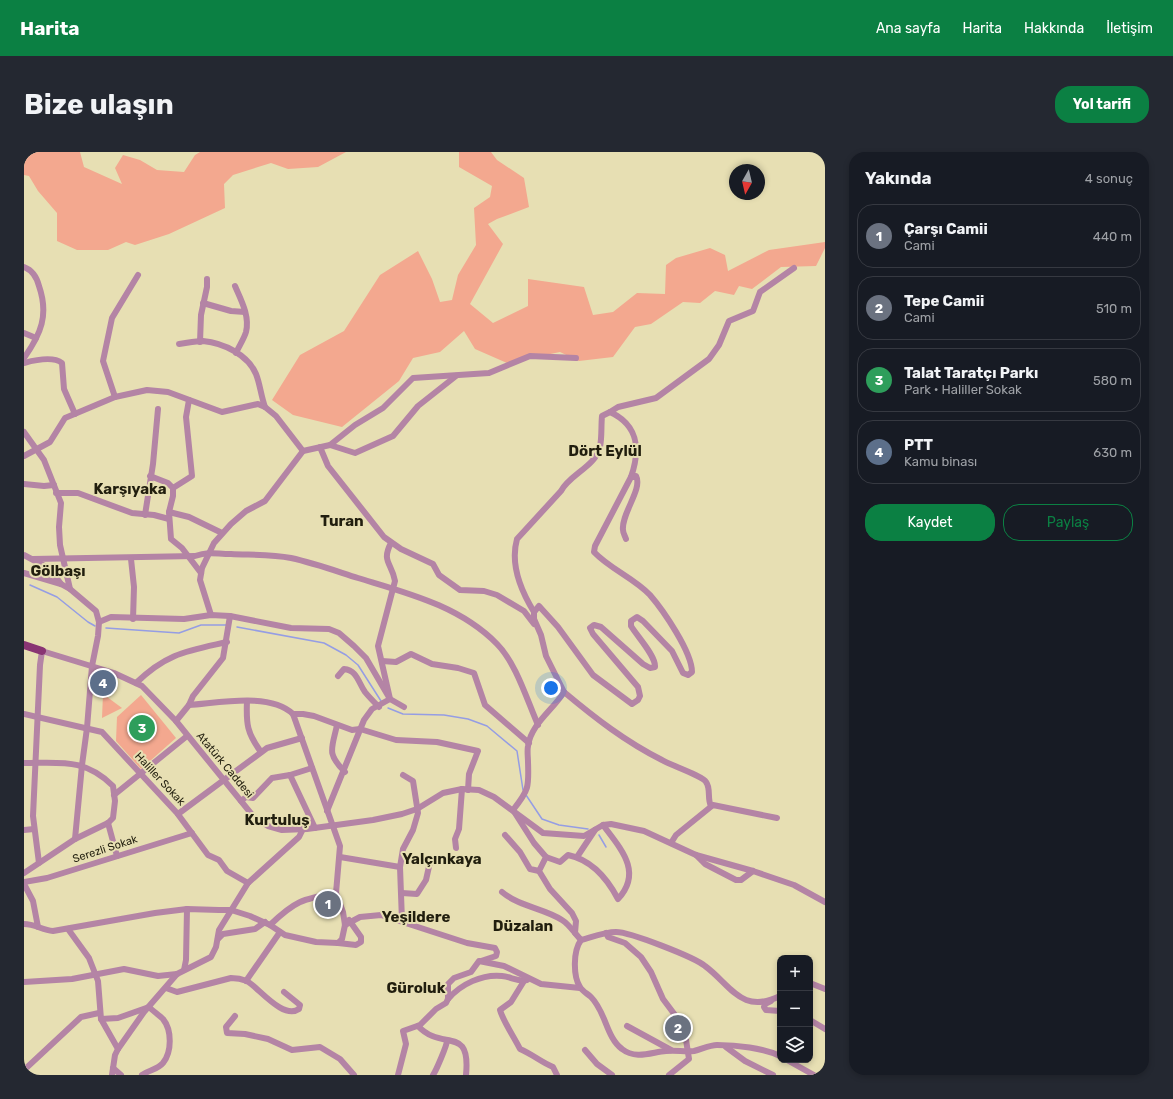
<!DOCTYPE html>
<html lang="tr">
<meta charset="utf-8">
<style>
body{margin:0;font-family:Rubik,sans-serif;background:#242831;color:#f1f3f6}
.controls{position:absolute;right:12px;bottom:12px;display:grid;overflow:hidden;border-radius:8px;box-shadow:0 2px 6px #0003}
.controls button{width:36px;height:36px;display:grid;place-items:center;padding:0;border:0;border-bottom:1px solid #363941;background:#171b24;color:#f1f3f6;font:20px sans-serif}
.compass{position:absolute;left:705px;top:12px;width:36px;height:36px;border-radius:50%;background:#171b24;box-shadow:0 2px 6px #0003;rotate:188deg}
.you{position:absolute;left:527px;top:536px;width:14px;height:14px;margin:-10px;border:3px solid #fff;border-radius:50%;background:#1a73e8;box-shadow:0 0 0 6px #1a73e833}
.badge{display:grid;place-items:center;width:26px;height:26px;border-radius:50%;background:#0b8043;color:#fff;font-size:13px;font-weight:700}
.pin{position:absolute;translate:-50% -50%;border:2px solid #fff;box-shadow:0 1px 4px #0006}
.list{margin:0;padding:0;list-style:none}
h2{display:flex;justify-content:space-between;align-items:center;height:52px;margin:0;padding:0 16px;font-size:17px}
h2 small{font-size:13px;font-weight:400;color:#9ea1a6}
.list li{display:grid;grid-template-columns:26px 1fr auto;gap:12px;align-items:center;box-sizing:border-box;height:64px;margin:0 8px 8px;padding:0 8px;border:1px solid #363941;border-radius:16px}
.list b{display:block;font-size:15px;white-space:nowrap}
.list p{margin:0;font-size:13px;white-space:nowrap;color:#9ea1a6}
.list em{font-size:13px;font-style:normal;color:#9ea1a6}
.actions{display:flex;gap:8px;padding:12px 16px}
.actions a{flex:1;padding:9px 0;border:1px solid #0b8043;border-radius:16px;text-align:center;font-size:14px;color:#0b8043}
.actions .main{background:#0b8043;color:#fff}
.icon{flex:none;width:22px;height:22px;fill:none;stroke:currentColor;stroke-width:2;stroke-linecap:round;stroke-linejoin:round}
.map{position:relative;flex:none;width:801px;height:923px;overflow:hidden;border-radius:16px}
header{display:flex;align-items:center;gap:24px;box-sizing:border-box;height:56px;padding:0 20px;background:#0b8043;color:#fff}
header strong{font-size:19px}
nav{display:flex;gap:22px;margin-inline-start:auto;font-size:14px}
.intro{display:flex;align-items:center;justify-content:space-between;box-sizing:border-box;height:96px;padding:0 24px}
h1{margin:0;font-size:28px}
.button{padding:10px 18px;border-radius:16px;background:#0b8043;color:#fff;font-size:14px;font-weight:700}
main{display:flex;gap:24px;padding:0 24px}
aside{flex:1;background:#171b24;border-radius:16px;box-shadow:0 2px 6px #0003}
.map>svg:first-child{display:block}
</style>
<header>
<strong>Harita</strong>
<nav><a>Ana sayfa</a><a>Harita</a><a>Hakkında</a><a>İletişim</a></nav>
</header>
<div class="intro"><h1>Bize ulaşın</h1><a class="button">Yol tarifi</a></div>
<main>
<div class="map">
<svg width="801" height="923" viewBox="0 0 801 923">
<rect width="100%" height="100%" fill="#e7dfb3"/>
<g fill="#f3a88f">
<polygon points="0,0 56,0 60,15 98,32 91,16 99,3 116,8 133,18 160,20 171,3 176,0 322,0 294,15 264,17 247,11 209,23 200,32 201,56 145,82 111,93 102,90 84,98 53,98 33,89 33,61 14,39 5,24 0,23"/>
<polygon points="435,0 467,0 473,8 500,26 505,55 473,67 464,72 479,92 446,152 469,171 504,154 504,127 560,135 569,163 589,160 613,141 641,142 642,113 652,106 686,96 701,103 704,119 745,98 801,90 801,96 792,114 757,115 728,137 715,134 710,143 691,139 676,151 659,150 627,172 611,175 589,205 555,209 536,200 483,211 451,197 440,179 416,200 389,206 375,229 318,275 269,263 248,248 276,203 320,179 356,123 394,99 408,127 416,150 428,148 434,123 452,93 450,56 466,45 468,34 435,15"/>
<polygon points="79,542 98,556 78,566"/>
<polygon points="117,543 152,586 117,617 92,589 93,565"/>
</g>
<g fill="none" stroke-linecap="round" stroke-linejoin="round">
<g stroke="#959de4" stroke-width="1.5">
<polyline points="6,433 33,445 64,470 71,474"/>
<polyline points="213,475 300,491 322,503 334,513 357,549"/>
<polyline points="82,476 155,481 177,473 202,473"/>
<polyline points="364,556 379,562 420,563 444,567 463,574 493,599 499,638"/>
<polyline points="502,643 518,667 535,673 564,677"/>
<polyline points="575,683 582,695"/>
</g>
<g stroke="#b484a5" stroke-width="6">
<path d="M0,115c8,3 13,11 15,19 10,29 2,48 -15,72"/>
<path d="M211,134c6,14 15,30 11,46 -2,7 -7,14 -10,21"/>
<polyline points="179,151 207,159 221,160"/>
<polyline points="0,181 12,186"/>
<polyline points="176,190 177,163 183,135 183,127"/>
<path d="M155,192c8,-1 16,-3 24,-3 21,2 45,14 53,33 4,10 5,22 9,33"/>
<path d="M0,211c11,-3 29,-7 38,0l2,26 11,25"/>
<polyline points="91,245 79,209 88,166 114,123"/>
<polyline points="586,260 594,255 632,246 685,207 695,193 705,169 729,159 736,140 770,116"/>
<polyline points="0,280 20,308 37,351 35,375 36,393 46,437 72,459 75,470 74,484 68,514 63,576 58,613 51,687"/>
<polyline points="306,293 331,301 369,284 394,254 432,224"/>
<polyline points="296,295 304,314 360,385 377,397 409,412 415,423 436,438 460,439 473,443 500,459 510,472"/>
<polyline points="0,304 26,290 41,266 91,245 123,238 144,240 198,260 234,252 241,255 252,264 279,299"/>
<polyline points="126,324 144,331 149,336 149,344 145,360 147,387 158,396 177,421"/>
<polyline points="0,332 20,334 30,333"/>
<polyline points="149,336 168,324 162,265 165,248"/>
<polyline points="32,341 54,341 108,361 130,363 145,367"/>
<polyline points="145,360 165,365 198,381"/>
<polyline points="121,363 129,312 134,257"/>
<polyline points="0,403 26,417 37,432"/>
<path d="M9,407l162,-3c16,-5 20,-2 36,-2 20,1 40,0 60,4 23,5 45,13 67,20 49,15 102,28 139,66 19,19 30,56 41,81"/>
<polyline points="107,407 110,435 109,467"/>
<polyline points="0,421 37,432 46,437"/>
<path d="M510,460c-13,-21 -24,-48 -17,-73l44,-48c9,-17 34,-24 39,-44 2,-10 1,-21 2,-31l8,-4c30,14 30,39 21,65"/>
<polyline points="187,463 176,428 178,416 190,391 207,372 222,359 241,349 279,299 306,293 331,273 359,256 389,226 465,221 506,204 552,206"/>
<polyline points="75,470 87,465 160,467 187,463 206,464 267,476 305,477 315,481 330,494 342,506 366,547 380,555"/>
<polyline points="358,509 372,510 387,502 408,512 434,516 450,521 461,553 505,591"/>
<path d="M314,524l6,-7c13,1 14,13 21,23 4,5 9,10 14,15"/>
<path d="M112,531c31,-30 51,-32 91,-41"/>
<path d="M540,540c31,26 62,50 98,68 8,5 41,16 44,22 5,6 1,17 5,24"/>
<path d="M223,549c-1,23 0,32 14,51"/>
<polyline points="165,553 169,544 199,506 206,464"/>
<polyline points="0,562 78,580 153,661 184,703 195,708 203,719 224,731"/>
<polyline points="269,562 279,562 290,564 328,578 336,577 372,588 413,590 454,599 445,622 444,638"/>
<path d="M313,573c-5,24 -11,28 8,47"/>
<path d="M0,611c37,0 61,-5 89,23l2,15 -2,17 -5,5 -33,16 -51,34"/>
<polyline points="266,623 291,676"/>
<polyline points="90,643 163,584"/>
<polyline points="217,649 222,645 229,646 248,626 266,623 288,616"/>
<path d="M303,659l37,-91 8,-11 18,-10 -12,-53 17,-65c-3,-18 -14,-19 -4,-38"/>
<polyline points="154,662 243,596 278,586"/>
<polyline points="84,671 93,704"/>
<polyline points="0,678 10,677"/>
<polyline points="481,683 496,700 506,717 515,719"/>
<polyline points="647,691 652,683 689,653 753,666"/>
<polyline points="432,696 431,687 435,677 438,637"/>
<polyline points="672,703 681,712 712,728 717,728 729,719"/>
<polyline points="316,705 376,715"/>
<path d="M522,705l14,5 8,-7c24,5 39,23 50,44 25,-27 3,-50 -15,-74"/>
<polyline points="553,705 571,678"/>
<polyline points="15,711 9,664 16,513 18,499 90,521 118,534 152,569 230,665 244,674 258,678 283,677 349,668 378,662 393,657 419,641 438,637 455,638 470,645 519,681 560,684 579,673 587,672 620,679 672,703 729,719 770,733 801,750"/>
<polyline points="0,730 23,726 168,681"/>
<polyline points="0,732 9,749 14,775"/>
<path d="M478,740c18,15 41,16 60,28 5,3 9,8 13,13"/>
<polyline points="378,741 393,742 402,728 406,710"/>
<polyline points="378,769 376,715 379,697 389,678 394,661 389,629 379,623"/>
<path d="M0,772c11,0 18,6 29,7l102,-18 32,-4 32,1h12l19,6 20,9 15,10 31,7 22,1 4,-4 3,-14 -2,-13 -7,-19 4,-47 -47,-132c-23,-22 -74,-11 -104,-9l-13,16"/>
<path d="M246,773c25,-24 32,-26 66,-32"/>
<polyline points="321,773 336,765 357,763 443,791 471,796 473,800 472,804 457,809"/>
<polyline points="44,777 65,806 74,829 77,867 94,897 91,903 88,923"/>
<polyline points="582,781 584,785 601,791 617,805 627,820 639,847 660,875 665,907 645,923"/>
<polyline points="194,787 199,782 231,777 241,770"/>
<path d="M557,788l-6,-7 1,-12 -4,-8 -22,-24 -11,-18 7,-14 -12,-14 -21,-33c16,-20 16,-23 15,-48 0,-5 -1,-11 0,-16 3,-22 25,-36 36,-54l-18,-36 -5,-21 -7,-16v-7l5,-6 19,21 35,48 39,29 6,-4 2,-4 -2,-9 -45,-53 -3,-6 4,-3 7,2 42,37 7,4 5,-1c1,-11 -18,-31 -24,-41v-5l6,-4 6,4 29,30 11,22 5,2 4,-3c0,-20 -29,-62 -42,-77 -16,-17 -40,-26 -56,-43l1,-6 36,-69 5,-1c7,13 -15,38 -13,54 0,3 2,6 3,9"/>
<polyline points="314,791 332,793 337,790 337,785 325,768"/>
<polyline points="160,818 162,808 163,757"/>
<polyline points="222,829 256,780"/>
<path d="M500,829l-13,21 -11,8c3,11 14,27 20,39 12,5 21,13 33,18l4,8"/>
<polyline points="0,830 48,827 100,817 134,824 153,822"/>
<polyline points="786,831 801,837"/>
<path d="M142,836l11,4 54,-14c6,0 11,1 16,3 12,7 36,39 52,28l1,-4 -16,-13"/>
<path d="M756,844c-39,19 -49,-11 -75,-30 -11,-9 -75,-34 -89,-34 -11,0 -24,5 -35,8 -8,11 -8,36 -1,47 2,4 8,7 11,10 15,15 15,40 31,52 14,11 30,3 44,2 10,-1 19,1 28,0 8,-2 16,-6 23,-6 20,0 46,3 63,11"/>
<path d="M424,847c13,-15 34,-25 54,-23 9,1 17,6 25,4"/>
<polyline points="747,849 741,852 740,855 742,858 756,859"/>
<polyline points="211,864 202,875 203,881 221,882 244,887 268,898 296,895 316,907 330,923"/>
<path d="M77,867l17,-1 31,-11c4,4 10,8 14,12 9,11 9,33 0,44 -6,7 -14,7 -21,12"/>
<polyline points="786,868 801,877"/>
<path d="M394,874c24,26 53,-2 48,49"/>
<polyline points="603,874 647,898"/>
<polyline points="702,895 721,909 749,923"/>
<polyline points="94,897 120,860 153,822 187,805 192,795 195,778 224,731 275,685 279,677"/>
<polyline points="561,898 573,912 588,923"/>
<polyline points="763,908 790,923"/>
<polyline points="89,916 97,923"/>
<polyline points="0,918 57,865 75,861"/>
<polyline points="374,923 382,892 379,879 396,873 412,857 422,851 424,847 424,832 430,826 447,820 455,809 480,814 517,832 556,836"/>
<path d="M409,923c3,-4 14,-30 14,-34"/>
</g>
<polyline stroke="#893473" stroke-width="8" points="0,493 18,499"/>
</g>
<g text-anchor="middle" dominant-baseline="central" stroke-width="4" stroke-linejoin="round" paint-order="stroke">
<g font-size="11" fill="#211e0e" stroke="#e7dfb3">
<text transform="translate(201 613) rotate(50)">Atatürk Caddesi</text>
<text transform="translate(136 627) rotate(47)">Haliller Sokak</text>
<text transform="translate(81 697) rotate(-18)">Serezli Sokak</text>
</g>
<g font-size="15" font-weight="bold" fill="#211e0e" stroke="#e7dfb3">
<text x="581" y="299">Dört Eylül</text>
<text x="106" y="337">Karşıyaka</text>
<text x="318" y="369">Turan</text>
<text x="34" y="419">Gölbaşı</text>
<text x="253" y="668">Kurtuluş</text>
<text x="418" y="707">Yalçınkaya</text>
<text x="392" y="765">Yeşildere</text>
<text x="499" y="774">Düzalan</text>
<text x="392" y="836">Güroluk</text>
</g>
</g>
</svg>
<div class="controls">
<button>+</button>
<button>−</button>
<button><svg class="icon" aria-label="layers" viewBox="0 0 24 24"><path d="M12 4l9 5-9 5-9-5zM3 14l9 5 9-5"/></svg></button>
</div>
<svg class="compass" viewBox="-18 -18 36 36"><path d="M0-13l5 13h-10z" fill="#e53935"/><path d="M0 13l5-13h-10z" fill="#9ea1a6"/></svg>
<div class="you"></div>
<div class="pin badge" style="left:304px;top:752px;background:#6b7280">1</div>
<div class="pin badge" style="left:654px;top:876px;background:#6b7280">2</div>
<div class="pin badge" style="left:118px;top:576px;background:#2e9e5b">3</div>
<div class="pin badge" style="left:79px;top:531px;background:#5c6f8a">4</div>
</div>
<aside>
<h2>Yakında<small>4 sonuç</small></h2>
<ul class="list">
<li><span class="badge" style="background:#6b7280">1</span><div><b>Çarşı Camii</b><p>Cami</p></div><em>440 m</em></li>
<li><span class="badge" style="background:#6b7280">2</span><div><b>Tepe Camii</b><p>Cami</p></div><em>510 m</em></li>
<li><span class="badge" style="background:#2e9e5b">3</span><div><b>Talat Taratçı Parkı</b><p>Park · Haliller Sokak</p></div><em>580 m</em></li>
<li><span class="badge" style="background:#5c6f8a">4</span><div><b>PTT</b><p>Kamu binası</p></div><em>630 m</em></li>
</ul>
<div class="actions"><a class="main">Kaydet</a><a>Paylaş</a></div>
</aside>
</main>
